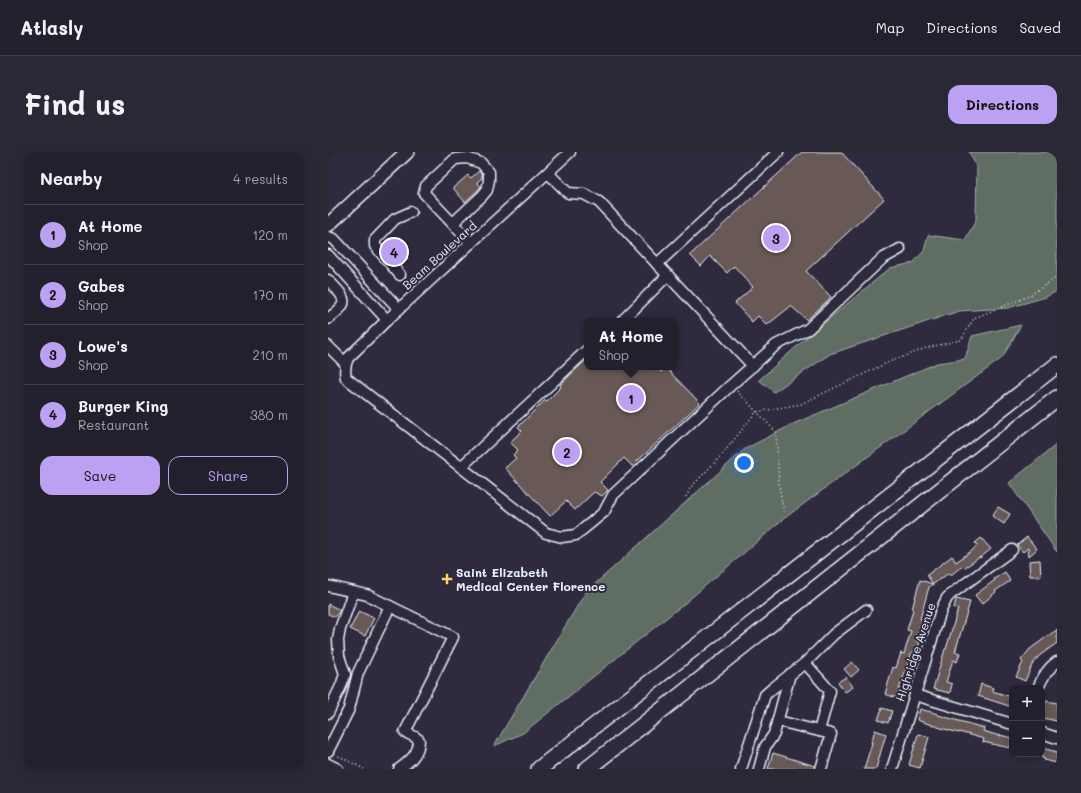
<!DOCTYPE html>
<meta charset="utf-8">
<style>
body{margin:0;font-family:Mali,sans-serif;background:#2b2836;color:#f1f3f6}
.controls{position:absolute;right:12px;bottom:12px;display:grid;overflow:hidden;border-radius:8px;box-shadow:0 2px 10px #0003}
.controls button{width:36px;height:36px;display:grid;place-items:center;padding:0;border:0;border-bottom:1px solid #403e4a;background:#23202e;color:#f1f3f6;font:20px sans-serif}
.you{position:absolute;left:416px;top:311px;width:14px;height:14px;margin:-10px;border:3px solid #fff;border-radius:50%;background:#1a73e8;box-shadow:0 0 0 6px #1a73e833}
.badge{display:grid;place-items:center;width:26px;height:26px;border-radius:50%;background:#bca0f2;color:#111;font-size:13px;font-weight:700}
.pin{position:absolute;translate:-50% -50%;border:2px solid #fff;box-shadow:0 1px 4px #0006}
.popup{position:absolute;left:256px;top:166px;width:94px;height:52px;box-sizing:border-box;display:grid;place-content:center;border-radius:8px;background:#23202e;filter:drop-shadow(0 1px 3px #0005);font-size:13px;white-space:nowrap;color:#a3a3aa}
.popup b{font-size:15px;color:#f1f3f6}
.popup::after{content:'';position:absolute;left:50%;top:100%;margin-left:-8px;border:8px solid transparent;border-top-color:#23202e}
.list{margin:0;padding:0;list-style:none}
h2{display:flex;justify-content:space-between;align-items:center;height:52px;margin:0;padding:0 16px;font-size:17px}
h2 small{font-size:13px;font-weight:400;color:#a3a3aa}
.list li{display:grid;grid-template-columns:26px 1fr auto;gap:12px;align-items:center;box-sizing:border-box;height:60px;padding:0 16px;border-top:1px solid #403e4a}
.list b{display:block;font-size:15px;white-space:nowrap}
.list p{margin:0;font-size:13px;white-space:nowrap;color:#a3a3aa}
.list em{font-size:13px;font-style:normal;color:#a3a3aa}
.actions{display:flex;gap:8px;padding:12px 16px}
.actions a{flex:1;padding:9px 0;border:1px solid #bca0f2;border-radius:12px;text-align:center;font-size:14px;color:#bca0f2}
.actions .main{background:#bca0f2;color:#111}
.map{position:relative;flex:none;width:729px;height:617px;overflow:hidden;border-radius:12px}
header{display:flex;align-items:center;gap:24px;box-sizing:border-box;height:56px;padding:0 20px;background:#23202e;border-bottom:1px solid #403e4a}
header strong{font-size:19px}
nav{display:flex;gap:22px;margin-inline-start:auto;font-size:14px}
.intro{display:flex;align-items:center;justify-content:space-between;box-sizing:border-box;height:96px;padding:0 24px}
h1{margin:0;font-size:28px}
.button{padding:10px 18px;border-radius:12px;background:#bca0f2;color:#111;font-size:14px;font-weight:700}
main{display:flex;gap:24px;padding:0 24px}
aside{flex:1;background:#23202e;border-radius:12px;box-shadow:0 2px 10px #0003}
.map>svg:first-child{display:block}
</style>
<header>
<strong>Atlasly</strong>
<nav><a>Map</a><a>Directions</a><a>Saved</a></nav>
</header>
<div class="intro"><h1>Find us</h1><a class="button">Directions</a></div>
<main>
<aside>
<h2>Nearby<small>4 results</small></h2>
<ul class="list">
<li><span class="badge">1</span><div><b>At Home</b><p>Shop</p></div><em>120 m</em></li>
<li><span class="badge">2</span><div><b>Gabes</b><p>Shop</p></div><em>170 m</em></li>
<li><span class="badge">3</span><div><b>Lowe's</b><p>Shop</p></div><em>210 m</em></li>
<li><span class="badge">4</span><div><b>Burger King</b><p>Restaurant</p></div><em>380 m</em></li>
</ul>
<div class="actions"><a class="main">Save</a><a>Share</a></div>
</aside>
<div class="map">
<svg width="729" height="617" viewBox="0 0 729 617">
<rect width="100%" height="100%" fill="#2f2a3d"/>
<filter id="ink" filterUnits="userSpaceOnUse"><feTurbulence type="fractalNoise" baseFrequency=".025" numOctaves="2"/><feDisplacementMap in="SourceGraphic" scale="8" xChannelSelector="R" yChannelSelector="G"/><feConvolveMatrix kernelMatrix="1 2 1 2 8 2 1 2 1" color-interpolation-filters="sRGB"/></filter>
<g filter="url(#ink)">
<g fill="#5f6d64" stroke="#a4afae">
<polygon points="641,0 729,0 729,139 718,145 680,156 631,159 502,202 446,240 431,228 477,187 562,116 585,111 596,99 600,83 637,88 648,68 649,15"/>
<polygon points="693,173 674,206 458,365 357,451 195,581 166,594 257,441 417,297 465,272 609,211 637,207 644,184"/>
<polygon points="729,292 729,400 681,331"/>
</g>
<g fill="#675956" stroke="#e8f1f8">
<polygon points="474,0 513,0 556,47 478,119 503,145 479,168 463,154 439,173 430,164 424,170 407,151 425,135 406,114 399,121 382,104 373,114 362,103"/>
<polygon points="151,19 154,22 154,26 149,30 153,35 137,50 125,36 140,23 143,26"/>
<polygon points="62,86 80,106 72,113 55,93"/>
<polygon points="259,207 259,215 328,215 333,220 338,216 372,251 304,314 296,306 272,330 280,338 274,344 266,340 247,358 238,349 222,364 177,316 188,306 185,303 190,298 182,290 194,279 190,275 217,248 218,250 233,235 232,233"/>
<polygon points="670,355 682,362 676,372 664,364"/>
<polygon points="699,385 709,397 701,404 700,396 695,400 689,393"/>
<polygon points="653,386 663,397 652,406 652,405 636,416 634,414 623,423 621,421 601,435 592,467 594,468 588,489 592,490 588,501 584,500 568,546 557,542 565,515 568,516 573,501 576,502 583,479 579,478 585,458 584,457 592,428 605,432 599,423 624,404 628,410 645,398 649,393 647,391"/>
<polygon points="712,408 713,424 702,424 701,409"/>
<polygon points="677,420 682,429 667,439 668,440 654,452 647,443 667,428 666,427"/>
<polygon points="628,447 642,450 627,500 632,501 629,510 625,508 618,530 624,532 622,541 605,537 617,497 618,497 630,457 626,456"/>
<polygon points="0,452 12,458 7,465 0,462"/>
<polygon points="31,459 46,466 37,484 22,477"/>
<polygon points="729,478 729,491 711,504 704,513 697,529 688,525 695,510 693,508 702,497 724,481"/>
<polygon points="524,510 531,518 523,525 516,517"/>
<polygon points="518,525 525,535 517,540 510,530"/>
<polygon points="653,532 665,536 664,539 684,545 684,555 650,544"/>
<polygon points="718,549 729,551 729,569 714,566"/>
<polygon points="554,556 564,559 560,571 550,568"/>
<polygon points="592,557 610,562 610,563 656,576 655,579 672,584 672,583 684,586 682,596 655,590 656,587 631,580 631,581 613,576 589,568"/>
<polygon points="547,578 558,582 553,599 548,617 536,617 544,591 543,591"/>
<polygon points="590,582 601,585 592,616 581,613"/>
<polygon points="714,596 729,600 729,611 716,608 717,607 714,606"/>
<polygon points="445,601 487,614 487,617 440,617"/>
</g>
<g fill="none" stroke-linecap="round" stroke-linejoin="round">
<defs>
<g id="minor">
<path d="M242,0l-183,168 -39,38c-3,7 -4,12 -2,20l200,155 16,4 14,-2 28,-23 9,-17 118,-110 45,-40 32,-16 74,-70 18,-10"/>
<polyline points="220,21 240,41 256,42 271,50 425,214"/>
<polyline points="125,71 154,44 159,38 161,28 161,20 153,11 139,6 127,7 98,34 96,41 143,91"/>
<polyline points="0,85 6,87 71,157"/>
<polyline points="0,103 59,168"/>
<polyline points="329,112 450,0"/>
<polyline points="72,123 47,94 47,88 67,67 83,60"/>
<path d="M0,128c5,6 20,17 14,26 -3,5 -10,9 -14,13"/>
<polyline points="294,169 340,123"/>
<polyline points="0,194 17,211"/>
<polyline points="133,315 259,198"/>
<path d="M0,434l39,9 86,42 -48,95 10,5 4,3c0,14 -10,22 -20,29"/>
<polyline points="477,511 502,539 491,579 503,582 493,617"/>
<path d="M710,536c4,-10 10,-20 19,-26"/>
<polyline points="587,543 684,572"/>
<polyline points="0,561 13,534 17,522 11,504 10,488 12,477 25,440"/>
<polyline points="450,569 491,579"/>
<polyline points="714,581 729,586"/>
<polyline points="0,599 21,557 30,521 62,454"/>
<polyline points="0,612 10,617"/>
<polyline points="413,617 437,543 445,536 477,511 506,482 538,458"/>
<polyline points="431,617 437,595 446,582 462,522"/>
<polyline points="564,617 613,458 619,446 623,442 684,398"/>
</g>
<polyline id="major" points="0,73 79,0"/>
<g id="highway">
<polyline points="211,617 729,213"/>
<polyline points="259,617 729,246"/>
</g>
</defs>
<use href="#minor" stroke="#e8f1f8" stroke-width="13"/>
<use href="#major" stroke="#e8f1f8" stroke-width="16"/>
<use href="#highway" stroke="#e8f1f8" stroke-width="18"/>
<g stroke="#e8f1f8" stroke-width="1.5" stroke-dasharray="1 3" stroke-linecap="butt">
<polyline points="409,239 448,280 449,294 451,333 456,362"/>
<polyline points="358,345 363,335 393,304 428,260 473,252 561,210 598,196 633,188 646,166 701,144 729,125"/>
<polyline points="7,602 36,617"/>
</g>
<use href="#minor" stroke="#2f2a3d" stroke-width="10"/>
<use href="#major" stroke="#2f2a3d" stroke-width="13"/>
<use href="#highway" stroke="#2f2a3d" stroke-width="15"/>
</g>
</g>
<path fill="#ffd166" stroke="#2f2a3d" stroke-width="1.5" d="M117 421h4v4h4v4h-4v4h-4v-4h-4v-4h4z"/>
<g text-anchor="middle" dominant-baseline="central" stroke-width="4" stroke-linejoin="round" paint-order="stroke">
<g font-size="12" fill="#e8f1f8" stroke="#2f2a3d">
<text transform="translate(111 103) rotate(-42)">Beam Boulevard</text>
<text transform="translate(587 500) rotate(-72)">Highridge Avenue</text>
</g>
<g font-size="12" font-weight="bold" fill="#e8f1f8" stroke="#2f2a3d" text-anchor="start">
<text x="128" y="420">Saint Elizabeth<tspan x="128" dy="14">Medical Center Florence</tspan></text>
</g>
</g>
</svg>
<div class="controls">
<button>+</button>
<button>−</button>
</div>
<div class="you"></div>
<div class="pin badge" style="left:303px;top:246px">1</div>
<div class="popup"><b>At Home</b>Shop</div>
<div class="pin badge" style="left:239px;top:300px">2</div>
<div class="pin badge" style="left:448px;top:86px">3</div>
<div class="pin badge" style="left:66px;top:100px">4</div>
</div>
</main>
